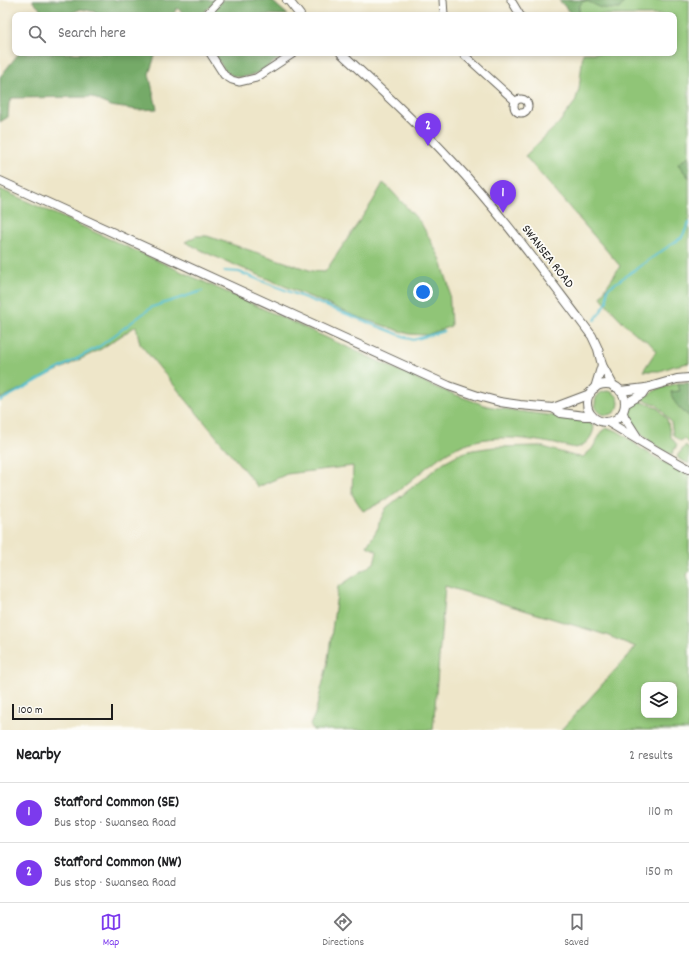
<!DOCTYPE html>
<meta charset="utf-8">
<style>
body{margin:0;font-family:Dekko,sans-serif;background:#f6f6f6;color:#202124}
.controls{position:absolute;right:12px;bottom:12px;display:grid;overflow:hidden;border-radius:8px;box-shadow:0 2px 6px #0003}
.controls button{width:36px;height:36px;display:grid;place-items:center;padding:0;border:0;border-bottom:1px solid #e0e0e0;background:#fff;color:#202124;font:20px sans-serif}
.scale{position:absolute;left:12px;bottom:10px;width:101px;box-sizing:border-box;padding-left:4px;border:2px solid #1c1c1c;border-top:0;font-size:11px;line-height:14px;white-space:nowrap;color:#1c1c1c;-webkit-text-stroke:3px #fdfcf7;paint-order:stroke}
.you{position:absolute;left:423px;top:292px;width:14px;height:14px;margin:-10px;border:3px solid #fff;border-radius:50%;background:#1a73e8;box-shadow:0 0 0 6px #1a73e833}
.badge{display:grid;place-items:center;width:26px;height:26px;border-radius:50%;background:#7c3aed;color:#fff;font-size:13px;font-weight:700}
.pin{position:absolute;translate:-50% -33px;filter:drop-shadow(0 1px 2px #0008)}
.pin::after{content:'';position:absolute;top:21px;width:14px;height:12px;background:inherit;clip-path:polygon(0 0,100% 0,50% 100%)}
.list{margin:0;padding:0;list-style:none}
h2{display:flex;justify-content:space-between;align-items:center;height:52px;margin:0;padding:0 16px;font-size:17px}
h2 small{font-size:13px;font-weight:400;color:#757577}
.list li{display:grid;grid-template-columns:26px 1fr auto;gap:12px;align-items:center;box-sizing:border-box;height:60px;padding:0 16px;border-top:1px solid #e0e0e0}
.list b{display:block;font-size:15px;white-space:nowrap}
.list p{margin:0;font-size:13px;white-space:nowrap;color:#757577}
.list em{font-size:13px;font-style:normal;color:#757577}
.icon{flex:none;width:22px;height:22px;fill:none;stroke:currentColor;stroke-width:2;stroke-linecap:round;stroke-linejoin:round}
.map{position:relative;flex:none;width:689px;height:730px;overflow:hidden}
.search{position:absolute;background:#fff;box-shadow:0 2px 6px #0003;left:12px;right:12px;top:12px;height:44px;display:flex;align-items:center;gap:10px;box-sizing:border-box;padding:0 14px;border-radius:8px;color:#757577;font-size:15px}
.sheet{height:172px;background:#fff}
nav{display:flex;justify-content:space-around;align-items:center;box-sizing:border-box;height:56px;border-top:1px solid #e0e0e0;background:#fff;font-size:11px;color:#757577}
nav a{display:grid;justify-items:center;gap:2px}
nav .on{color:#7c3aed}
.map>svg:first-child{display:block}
</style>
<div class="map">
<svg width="689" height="730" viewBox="0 0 689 730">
<rect width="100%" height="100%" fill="#fdfcf7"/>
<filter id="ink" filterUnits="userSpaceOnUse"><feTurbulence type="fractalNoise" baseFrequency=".025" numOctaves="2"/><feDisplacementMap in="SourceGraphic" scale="8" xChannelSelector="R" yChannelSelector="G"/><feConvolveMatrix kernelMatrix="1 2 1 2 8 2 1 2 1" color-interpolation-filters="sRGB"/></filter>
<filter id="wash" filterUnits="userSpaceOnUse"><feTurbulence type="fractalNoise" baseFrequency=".012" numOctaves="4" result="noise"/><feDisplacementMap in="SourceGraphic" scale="16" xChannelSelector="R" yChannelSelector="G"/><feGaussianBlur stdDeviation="0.9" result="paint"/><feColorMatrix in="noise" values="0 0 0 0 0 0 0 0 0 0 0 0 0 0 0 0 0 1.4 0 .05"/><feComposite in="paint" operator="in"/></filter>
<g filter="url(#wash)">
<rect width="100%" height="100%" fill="#eee6c9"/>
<g fill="#90c577" stroke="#56704a" fill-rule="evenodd">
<path d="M626,0h63v156l-11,8 11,14v185l-15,3 -14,5h-17l13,-20c-8,-12 -12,-10 -21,-18 -13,-11 -24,-23 -34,-36 5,-12 13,-20 19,-31l-95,-110 34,-33 16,-21 4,-13 4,-36h91v-38h-93c-4,-6 -2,-9 2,-14h4l5,2 33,-2z"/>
<polygon points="383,183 388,187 421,223 440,258 449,286 451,326 427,335 409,334 355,316 209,254 185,242 196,236 207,236 312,271 325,272 373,201"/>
<path d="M0,189l437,199 50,18 30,5 61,8 13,5 3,4c-2,10 -8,17 -18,20 -47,-9 -93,-21 -136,9 -18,13 -34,29 -53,42 -7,5 -16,8 -24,12l-11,-17 1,-28 -66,8 -29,13 -118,-143 -4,-18 -35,23 -101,50z"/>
<path d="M678,383l2,8 -9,1c4,11 8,17 18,24v28l-5,-5 -4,2 -7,-6 -2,-13 -11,-14 -4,-4 -15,-5 17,-10z"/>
<circle cx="607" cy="403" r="12"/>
<path d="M639,401l18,6 10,12 4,18 6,8 -5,9c-12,-3 -40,-25 -43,-38 -2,-7 5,-11 10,-15z"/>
<path d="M607,428c14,1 26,16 38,23 14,9 29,16 44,24v96l-2,4 2,7v148h-128l75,-83 -30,-12 -161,-49 -12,144h-120l-3,-5 5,-11 12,-48 11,-79 36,-24 3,-12 -10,-5 11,-18 1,-5 7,-15 58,-46 15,-8 14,-4 21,-3 46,-1 34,10 9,1 9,-8 11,-19zM644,685h30v30h-30z"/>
<polygon points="686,445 689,449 689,464 679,459 677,456"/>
</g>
<g fill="#74aa68" stroke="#486342">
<polygon points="33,0 216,0 201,15 186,15 177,8 173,15 96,15 95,12 81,9 67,15 55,15 43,12 33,2"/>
<polygon points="222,0 271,0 288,15 208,15"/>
<path d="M559,0h67l-7,9c-7,0 -14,0 -20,-2 -6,-3 -10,-6 -16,-6 -4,5 -6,8 -2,14h-9z"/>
<polygon points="19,53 156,53 149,74 157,109 138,110 110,106 92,97 12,98 9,103 8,117 0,122 0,77"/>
<path d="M214,53h73c-14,9 -38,31 -56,22 -8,-4 -12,-15 -17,-22z"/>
<polygon points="689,156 689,178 678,164"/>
<path d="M678,383h11v33c-8,-6 -17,-14 -18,-24l9,-1z"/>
</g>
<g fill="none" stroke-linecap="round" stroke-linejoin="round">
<g stroke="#56c0d1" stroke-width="2">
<polyline points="224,271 239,272 413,340 444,331"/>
<polyline points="595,320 607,302 607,289 682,237 689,223"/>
<polyline points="0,401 100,346 152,307 202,291"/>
</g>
</g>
</g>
<g filter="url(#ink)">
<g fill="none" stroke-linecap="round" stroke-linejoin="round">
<defs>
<g id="minor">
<polyline points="443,0 444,15"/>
<polyline points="511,0 520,15"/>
<polyline points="206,15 220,0"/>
<polyline points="210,53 224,75 232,80 239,82 256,78 294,53"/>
<polyline points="462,53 515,101"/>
<circle cx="521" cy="106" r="7"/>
</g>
<g id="major">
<polyline points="287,0 289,1 300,15"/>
<path d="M341,53c38,35 76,70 111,108 48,51 89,108 131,163l9,12 6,13 4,16 12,22"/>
<polyline points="0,181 449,386 478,396 500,402 520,405 553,408 561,413 585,416 592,416"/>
<circle cx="606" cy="403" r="19"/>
<polyline points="595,388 602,365"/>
<polyline points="620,391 646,388 677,379 689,378"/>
<polyline points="625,404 642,394 646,388"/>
<polyline points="553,408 590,394"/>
<polyline points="623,413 625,418 639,440"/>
<path d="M608,422c27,16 53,32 81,47"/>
</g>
</defs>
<use href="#minor" stroke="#666359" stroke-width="9"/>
<use href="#major" stroke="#666359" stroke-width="10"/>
<use href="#minor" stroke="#fff" stroke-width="7"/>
<use href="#major" stroke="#fff" stroke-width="8"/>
</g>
</g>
<g text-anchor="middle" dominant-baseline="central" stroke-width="3.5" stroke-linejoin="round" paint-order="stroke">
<g font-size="13" fill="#1c1c1c" stroke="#fdfcf7">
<text transform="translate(547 257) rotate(52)">SWANSEA ROAD</text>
</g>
</g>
</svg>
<div class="controls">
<button><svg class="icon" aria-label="layers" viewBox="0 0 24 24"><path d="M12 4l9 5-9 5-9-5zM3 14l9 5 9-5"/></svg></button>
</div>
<div class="scale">100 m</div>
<div class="you"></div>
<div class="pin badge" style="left:503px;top:213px">1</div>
<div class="pin badge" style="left:428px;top:146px">2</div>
<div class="search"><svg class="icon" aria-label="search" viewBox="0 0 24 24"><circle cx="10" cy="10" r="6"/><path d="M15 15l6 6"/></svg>Search here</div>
</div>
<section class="sheet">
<h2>Nearby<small>2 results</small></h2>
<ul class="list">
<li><span class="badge">1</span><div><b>Stafford Common (SE)</b><p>Bus stop · Swansea Road</p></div><em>110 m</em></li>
<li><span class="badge">2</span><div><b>Stafford Common (NW)</b><p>Bus stop · Swansea Road</p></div><em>150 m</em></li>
</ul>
</section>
<nav>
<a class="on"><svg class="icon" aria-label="map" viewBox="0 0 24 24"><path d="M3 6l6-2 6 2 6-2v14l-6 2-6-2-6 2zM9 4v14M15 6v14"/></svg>Map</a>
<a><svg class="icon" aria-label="directions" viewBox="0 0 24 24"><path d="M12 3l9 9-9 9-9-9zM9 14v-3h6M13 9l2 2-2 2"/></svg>Directions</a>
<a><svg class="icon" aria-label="saved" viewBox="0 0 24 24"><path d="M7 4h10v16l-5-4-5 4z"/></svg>Saved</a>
</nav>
